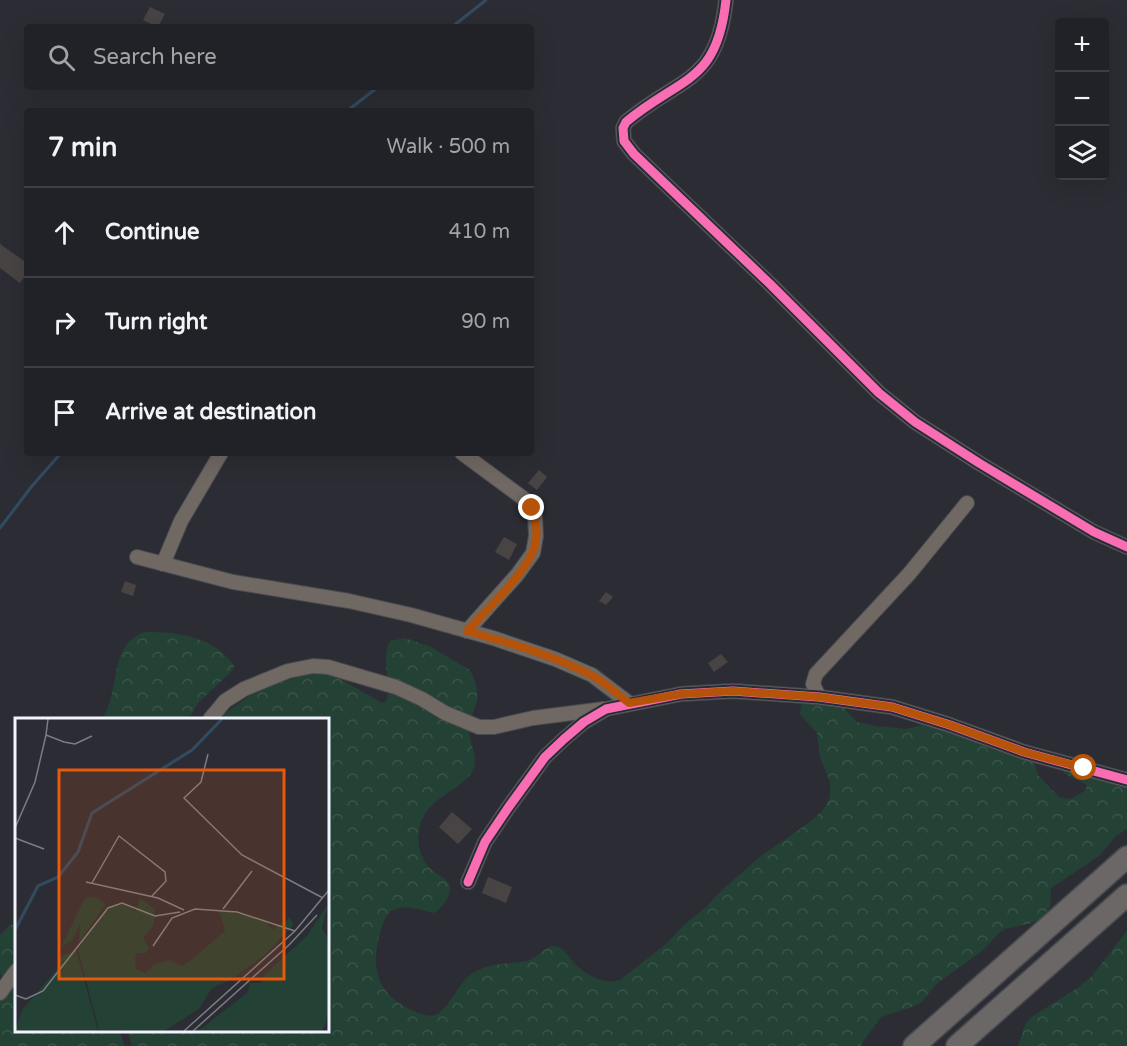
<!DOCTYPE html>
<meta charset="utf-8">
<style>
body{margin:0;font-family:"Varela Round",sans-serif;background:#2d2f33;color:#f1f3f6}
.controls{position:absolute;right:18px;top:18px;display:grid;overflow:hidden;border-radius:6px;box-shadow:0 6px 24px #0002}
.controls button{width:54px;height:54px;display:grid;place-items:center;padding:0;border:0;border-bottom:2px solid #3e3f44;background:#212227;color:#f1f3f6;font:30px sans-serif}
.stop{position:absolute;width:18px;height:18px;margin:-14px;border:4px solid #b45309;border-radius:50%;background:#fff}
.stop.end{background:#b45309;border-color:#fff;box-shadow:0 2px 6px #0008}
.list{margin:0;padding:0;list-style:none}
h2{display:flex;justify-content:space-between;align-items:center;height:78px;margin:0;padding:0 24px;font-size:26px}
h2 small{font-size:20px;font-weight:400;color:#a2a4a7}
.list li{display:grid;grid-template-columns:39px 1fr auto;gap:18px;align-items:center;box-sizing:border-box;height:90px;padding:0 24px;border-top:2px solid #3e3f44}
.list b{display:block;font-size:22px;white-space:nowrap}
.list em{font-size:20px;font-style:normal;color:#a2a4a7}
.icon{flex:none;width:33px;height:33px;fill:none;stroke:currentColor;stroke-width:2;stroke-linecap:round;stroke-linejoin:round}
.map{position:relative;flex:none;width:1127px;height:1046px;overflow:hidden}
.search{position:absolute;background:#212227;box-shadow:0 6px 24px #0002;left:24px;top:24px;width:510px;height:66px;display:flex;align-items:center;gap:15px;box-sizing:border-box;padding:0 21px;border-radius:6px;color:#a2a4a7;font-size:22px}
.panel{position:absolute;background:#212227;box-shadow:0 6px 24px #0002;left:24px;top:108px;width:510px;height:348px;border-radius:6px}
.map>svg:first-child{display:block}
</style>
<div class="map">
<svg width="1127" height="1046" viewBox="0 0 1127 1046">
<defs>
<pattern id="forest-crowns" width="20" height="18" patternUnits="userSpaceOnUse" patternTransform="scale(1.5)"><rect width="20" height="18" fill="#234134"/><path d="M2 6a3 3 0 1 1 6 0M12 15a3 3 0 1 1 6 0" fill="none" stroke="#395448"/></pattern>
</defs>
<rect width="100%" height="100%" fill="#2c2d34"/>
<g fill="url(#forest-crowns)">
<path d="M145,632c33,0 67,4 89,33l-1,5 -34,32 -11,17h-86c20,-30 5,-74 43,-87z"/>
<path d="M405,638l24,8 41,24c3,7 7,14 7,21 2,16 -9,25 -8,40 1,14 12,31 1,44 -15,17 -41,24 -49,47 -6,19 -2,37 13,50 5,3 11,6 14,11 7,9 -6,26 -14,30 -17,-4 -43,-14 -51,10 -12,37 -12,66 26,86 7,3 18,9 26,6 12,-3 23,-31 35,-40 16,-12 39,-11 57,-14 9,-2 19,-16 28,-15 9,1 15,13 20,18 11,11 29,21 45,16l45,-35 20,-21 21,-17 17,-18 38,-33 49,-34 14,-13 6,-12v-15l-10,-25 -3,-24 -17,-19 2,-13 38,3 17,18 18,4 31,3 24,-6 39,2 6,1 17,13 37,6 9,30 21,22 11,2 15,-8 2,-6 -24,-12 3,-5 56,3 4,2 1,-11v67l-11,7 -17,20 -48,32 -1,18 -7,11 -11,6 -27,6 -5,3 -18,19 -47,34 -12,16 -11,6 -31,10 -21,29h-728l-5,-16h200v-311h-110l41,-29 42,-14 4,-9 22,4 56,32 5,-3c5,-20 -7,-40 3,-59z"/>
<polygon points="16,924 16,1030 120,1030 124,1046 0,1046 0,986 3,982 0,971 0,935 10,925"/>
<polygon points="1127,931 1127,1046 1018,1046 1025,1025 1030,1018 1079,987 1091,977"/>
</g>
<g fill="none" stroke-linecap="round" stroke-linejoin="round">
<g stroke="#314c61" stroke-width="3">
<polyline points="452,27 486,0"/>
<polyline points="347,111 378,87"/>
<polyline points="0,528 32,486 61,453"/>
</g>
</g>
<g fill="#494444">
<polygon points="150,7 165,14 158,27 143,20"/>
<polygon points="0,244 27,263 27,273 20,283 0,268"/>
<polygon points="539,470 547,477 537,490 528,483"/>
<polygon points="504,537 517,544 509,560 495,552"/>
<polygon points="125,581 136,585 133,596 121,592"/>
<polygon points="606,592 613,597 606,605 599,601"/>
<polygon points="721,654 728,662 714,672 708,663"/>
<polygon points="452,812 472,829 458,844 439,827"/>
<polygon points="488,877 512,887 506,903 482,893"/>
</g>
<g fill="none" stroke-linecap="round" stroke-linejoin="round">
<defs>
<g id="minor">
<path d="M726,0c-9,84 -45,76 -100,122l-3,6 1,13 10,13 136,130 109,109 36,29 64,41 115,69 33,15"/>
<polyline points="462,453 527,501 535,515 536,536 533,553 517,575 467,631"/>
<polyline points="137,557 233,582 349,601 411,615 493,638 555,659 592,675 629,703"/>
<polyline points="163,564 181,521 221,453"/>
<polyline points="819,697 813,684 816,674 909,574 967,503"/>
<polyline points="210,719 225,701 244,689 288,671 313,666 328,667 396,687 422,699 445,713 479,727 494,727 533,718 604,709"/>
<polyline points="468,882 485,842 508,808 545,757 564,739 584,722 606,709 681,694 733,691 819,697 892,707 950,725 1024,752 1127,780"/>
<polyline points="0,993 16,971"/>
</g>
<g id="highway">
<polyline points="914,1046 1127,857"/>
<polyline points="957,1046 1127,895"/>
</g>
</defs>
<use href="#minor" stroke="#494a4f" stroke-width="16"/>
<use href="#highway" stroke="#494a4f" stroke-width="24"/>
<use href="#minor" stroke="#706862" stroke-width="14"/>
<use href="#highway" stroke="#6c6767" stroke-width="21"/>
<defs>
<g id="cycleway">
<path d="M726,0c-9,84 -45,76 -100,122l-3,6 1,13 10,13 136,130 109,109 36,29 64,41 115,69 33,15"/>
<polyline points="468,882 485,842 508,808 545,757 564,739 584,722 606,709 681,694 733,691 819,697 892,707 950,725 1024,752 1127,780"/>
</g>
</defs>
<use href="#cycleway" stroke="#282b38" stroke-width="13"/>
<use href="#cycleway" stroke="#f96db3" stroke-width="9"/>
</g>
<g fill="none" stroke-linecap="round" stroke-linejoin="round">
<path stroke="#b45309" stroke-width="8" d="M532,508c4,11 6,26 3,37 -6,26 -50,66 -68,86 42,12 86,24 124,44 14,7 26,19 38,28l52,-9 52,-3 86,6 73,10 58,18 74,27 60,16"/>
</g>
<g transform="translate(15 718)">
<rect width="314" height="314" fill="#2c2d34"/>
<path d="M80,179l11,7 -27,38 1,-17 -8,15 -11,7 24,-49zM125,180l15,11 -1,15 -11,14 6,10 -3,5h-9l-2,6 1,10 9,4 9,-8 15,-5 13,6 9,-6 34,-29 -6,-21 46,9 7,11 4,-3 -4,-3h12l5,-7 5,7 -29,31 -35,25 -18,8 -13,21 -35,22 -65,-1 -21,-81 21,-31 13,-11 12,-3 12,7zM313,186l-6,24 6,11v78l-6,14h-124l49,-38 3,-10h11l4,-9 42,-38zM61,232l22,81h-83l7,-21 38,-44 -1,-9z" fill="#234134"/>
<path fill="none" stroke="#314c61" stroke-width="3" d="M0,212l23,-44 20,-9 20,-25 14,-39 100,-63 30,-31"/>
<path fill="none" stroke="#7b7d84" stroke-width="1.5" d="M33,1l-2,16 18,7 11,2 17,-8M193,36l-7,28 -17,16 58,57 81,43M0,110l20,-46 11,-47M0,120l29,11M71,164l72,16 26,12M77,165l27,-47 46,36 1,9 -14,15M208,191l29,-38M138,228l19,-28 23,-9 42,3 58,19M0,277l11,4 17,-8 65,-83 14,-5 33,13 25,-4M169,313l111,-100 34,-41M178,313l96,-86 28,-30"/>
<path fill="#e8590c" fill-opacity="0.15" stroke="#e8590c" stroke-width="3" d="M44,52h225v209h-225z"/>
<rect width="314" height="314" fill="none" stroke="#f2f4fd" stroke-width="3"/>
</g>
</svg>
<div class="controls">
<button>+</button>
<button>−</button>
<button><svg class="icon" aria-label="layers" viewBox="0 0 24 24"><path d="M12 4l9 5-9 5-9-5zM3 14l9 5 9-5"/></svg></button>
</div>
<div class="stop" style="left:1084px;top:768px"></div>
<div class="stop end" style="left:532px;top:508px"></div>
<div class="search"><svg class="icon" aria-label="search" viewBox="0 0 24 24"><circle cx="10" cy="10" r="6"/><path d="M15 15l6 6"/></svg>Search here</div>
<section class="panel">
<h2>7 min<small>Walk · 500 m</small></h2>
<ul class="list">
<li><svg class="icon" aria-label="ahead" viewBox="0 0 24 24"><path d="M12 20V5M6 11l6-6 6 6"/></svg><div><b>Continue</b></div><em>410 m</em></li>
<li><svg class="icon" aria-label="right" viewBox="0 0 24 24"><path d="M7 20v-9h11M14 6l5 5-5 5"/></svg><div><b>Turn right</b></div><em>90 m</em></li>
<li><svg class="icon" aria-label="arrive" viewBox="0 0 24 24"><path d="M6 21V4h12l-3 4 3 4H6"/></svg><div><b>Arrive at destination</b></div></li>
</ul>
</section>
</div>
